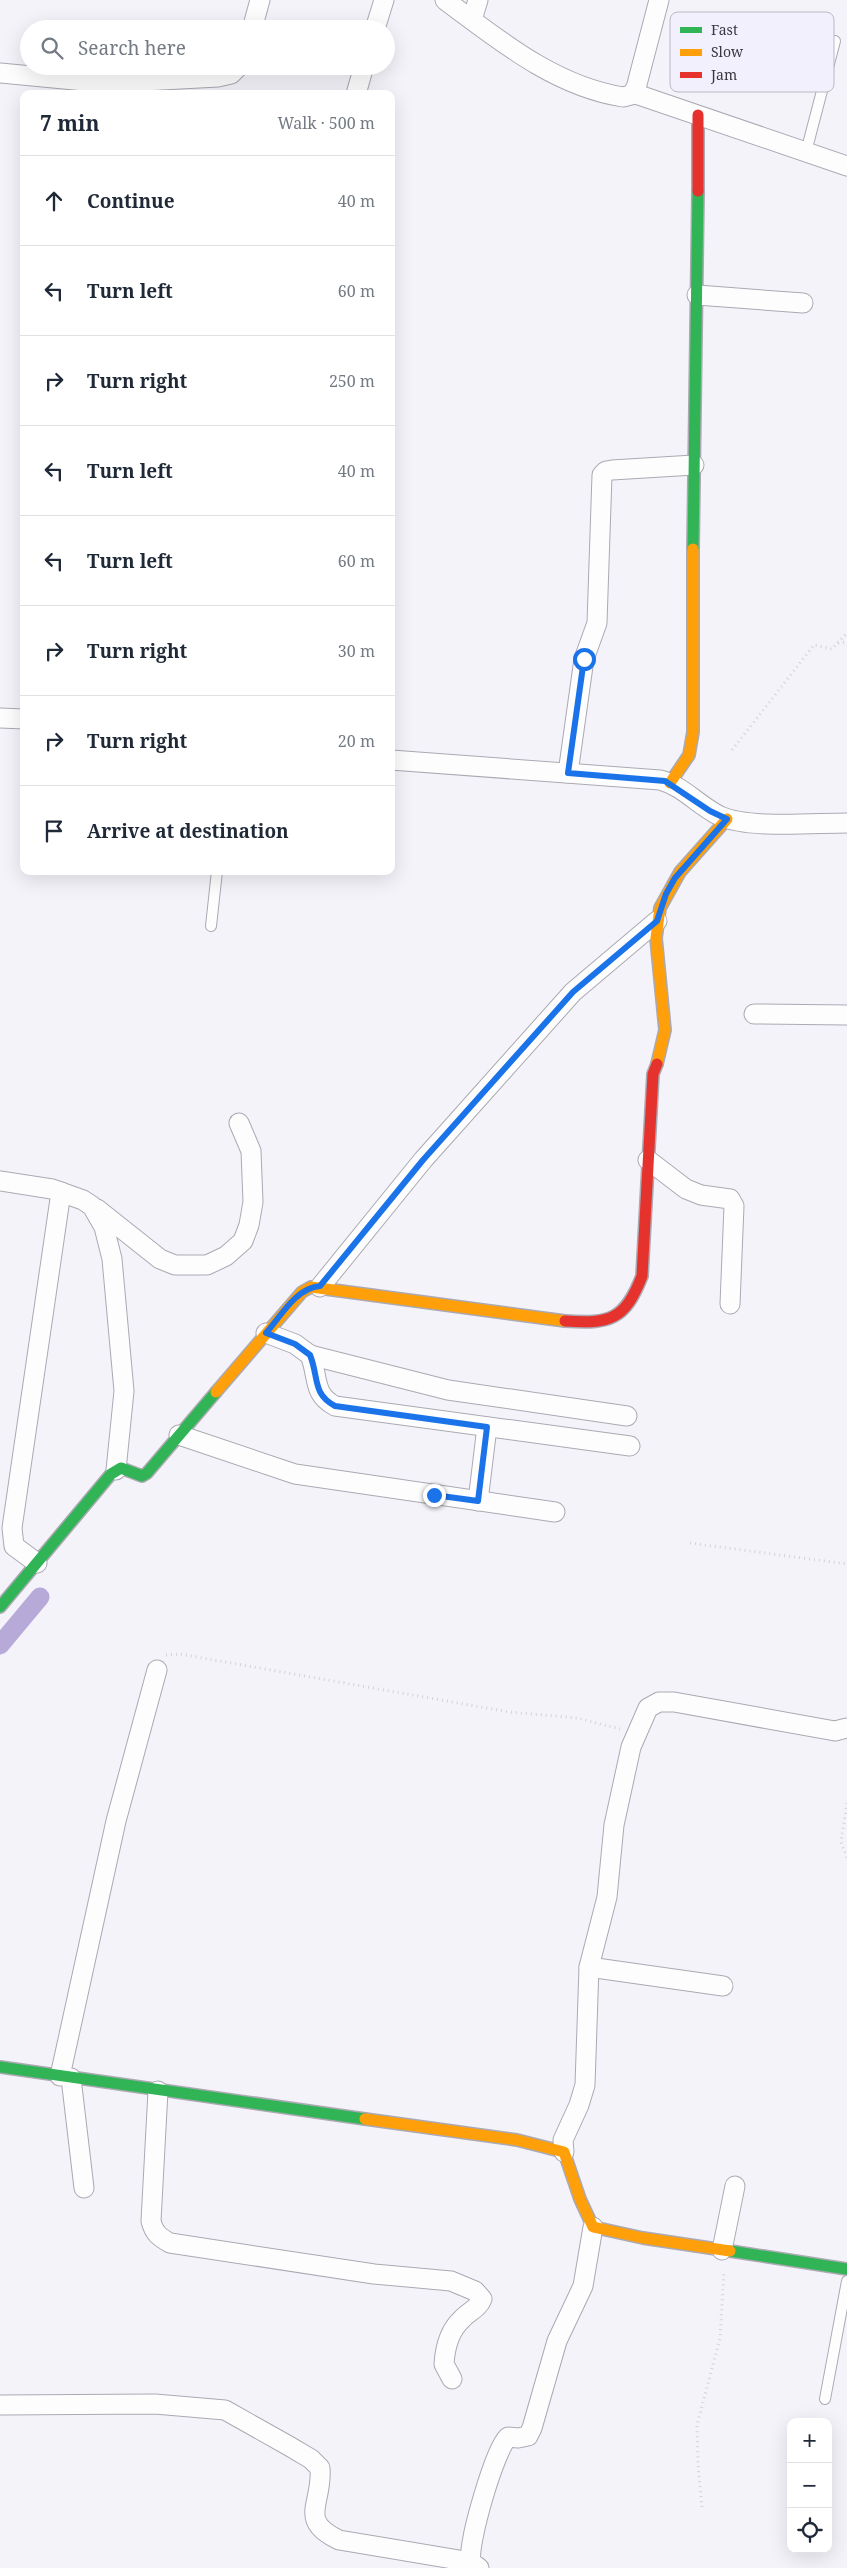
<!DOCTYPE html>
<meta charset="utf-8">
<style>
body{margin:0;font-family:"Noto Serif",serif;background:#f6f6f7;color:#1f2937}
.controls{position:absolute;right:15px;bottom:15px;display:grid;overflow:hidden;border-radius:10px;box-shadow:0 5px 20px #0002}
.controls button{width:45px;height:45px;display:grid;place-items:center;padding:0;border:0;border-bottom:1px solid #e0e1e3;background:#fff;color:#1f2937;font:25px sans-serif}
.stop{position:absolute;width:15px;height:15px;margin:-11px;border:4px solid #1a73e8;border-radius:50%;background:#fff}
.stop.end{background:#1a73e8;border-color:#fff;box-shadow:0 1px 5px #0008}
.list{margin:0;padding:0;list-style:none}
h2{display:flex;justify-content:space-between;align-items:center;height:65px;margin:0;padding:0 20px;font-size:21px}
h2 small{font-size:16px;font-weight:400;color:#747a83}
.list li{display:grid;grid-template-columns:32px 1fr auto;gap:15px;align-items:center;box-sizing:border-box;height:90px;padding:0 20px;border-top:1px solid #e0e1e3}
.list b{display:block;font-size:19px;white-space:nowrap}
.list em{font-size:16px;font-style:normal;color:#747a83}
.icon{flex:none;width:28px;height:28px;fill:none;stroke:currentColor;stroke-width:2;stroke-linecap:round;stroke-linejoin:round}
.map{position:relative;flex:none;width:847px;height:2568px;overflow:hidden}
.search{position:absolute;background:#fff;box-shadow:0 5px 20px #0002;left:20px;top:20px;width:375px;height:55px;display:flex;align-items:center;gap:12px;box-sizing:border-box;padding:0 18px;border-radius:28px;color:#747a83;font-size:19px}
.panel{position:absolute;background:#fff;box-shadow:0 5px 20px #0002;left:20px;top:90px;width:375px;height:785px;border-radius:10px}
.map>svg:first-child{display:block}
</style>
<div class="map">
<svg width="847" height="2568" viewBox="0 0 847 2568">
<rect width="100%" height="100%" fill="#f4f3fa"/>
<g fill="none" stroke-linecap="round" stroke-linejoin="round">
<polyline stroke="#b7aad8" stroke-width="19" points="0,1645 40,1597"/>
<defs>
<g id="lane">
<polyline points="806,152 835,41"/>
<polyline points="211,926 217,871"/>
<polyline points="825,2399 847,2281"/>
</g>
<g id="street">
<path d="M445,0c54,40 109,86 178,97l8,-2 5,-7 23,-88"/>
<polyline points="472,20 478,0"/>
<polyline points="252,29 260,0"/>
<polyline points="375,29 384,0"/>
<polyline points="0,73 106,83 218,77 231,74 239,66"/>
<polyline points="633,93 847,166"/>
<polyline points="356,94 364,66"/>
<polyline points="697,295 803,303"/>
<polyline points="0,718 24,719"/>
<path d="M391,760l269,20c23,6 39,26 60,36 29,13 94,7 127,7"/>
<polyline points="568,773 584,659 597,623 602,475 606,471 612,470 694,465"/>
<polyline points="754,1014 847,1015"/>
<polyline points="648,1160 686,1189 701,1195 730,1199 734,1206 730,1304"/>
<polyline points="0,1181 52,1189 83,1200 92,1206 104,1227 112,1259 124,1391 116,1470"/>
<polyline points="97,1209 160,1259 175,1265 207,1265 226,1256 243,1241 249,1225 253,1202 251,1151 239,1123"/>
<polyline points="320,1287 423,1160 573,992 657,921"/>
<path d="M266,1333l29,11 15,11c9,22 2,39 25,51l295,40"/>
<polyline points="310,1355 448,1390 627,1416"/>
<polyline points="179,1435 295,1474 555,1512"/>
<polyline points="478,1501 487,1427"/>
<polyline points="37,1563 14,1546 12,1528 61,1192"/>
<polyline points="589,1967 723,1986"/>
<polyline points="60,2076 116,1821 157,1670"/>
<polyline points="71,2078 84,2188"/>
<path d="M158,2091l-7,130c3,12 8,16 19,22l204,31 77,7 24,10 7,8c-3,9 -14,13 -20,20 -12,11 -17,29 -18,45l8,15"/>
<polyline points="564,2152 563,2140 579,2105 585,2085 589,1967 607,1897 614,1825 631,1747 648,1708 659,1702 674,1702 835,1731 847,1728"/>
<polyline points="722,2250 735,2186"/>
<path d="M0,2405l155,-1 70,6 64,36 22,13 9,9c3,36 -23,52 19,72l132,22"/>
<path d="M479,2568l-8,-6c-4,-18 24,-113 37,-125l10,1 10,-2 4,-8 25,-87 26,-55 10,-59"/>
</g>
<g id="fast">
<polyline points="693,549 698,191"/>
<polyline points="0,1607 111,1474 121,1468 142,1476 147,1473 216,1392"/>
<polyline points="0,2067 365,2119"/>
<polyline points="730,2251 847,2269"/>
</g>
<g id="slow">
<polyline points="670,783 689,755 693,732 693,549"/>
<polyline points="657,1064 665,1030 656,938 660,908 680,872 727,819"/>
<polyline points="216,1392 302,1292 311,1287 565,1321"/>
<polyline points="365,2119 517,2140 564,2152 580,2199 593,2227 643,2238 730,2251"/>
</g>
<g id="jam">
<polyline points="698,191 698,115"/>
<path d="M565,1321c45,3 60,-1 77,-45l11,-202 4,-10"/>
</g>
</defs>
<use href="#lane" stroke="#aba9b2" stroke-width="12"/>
<use href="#street" stroke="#aba9b2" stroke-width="21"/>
<use href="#fast" stroke="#aba9b2" stroke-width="14"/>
<use href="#slow" stroke="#aba9b2" stroke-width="14"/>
<use href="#jam" stroke="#aba9b2" stroke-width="14"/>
<g stroke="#d3d2d5" stroke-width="3" stroke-dasharray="1 4" stroke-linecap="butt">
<polyline points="838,643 847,642"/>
<polyline points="732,750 814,645 832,649 847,633"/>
<polyline points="690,1543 847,1564"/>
<polyline points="166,1655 180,1654 509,1712 577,1718 620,1729"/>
<polyline points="847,1803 841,1842 847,1858"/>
<polyline points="702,2507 698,2466 697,2425 720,2338 724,2272"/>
</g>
<use href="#lane" stroke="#fdfdfe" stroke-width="10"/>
<use href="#street" stroke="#fdfdfe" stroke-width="19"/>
<use href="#fast" stroke="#30b455" stroke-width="11"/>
<use href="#slow" stroke="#ff9f0a" stroke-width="11"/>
<use href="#jam" stroke="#e5322d" stroke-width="11"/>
</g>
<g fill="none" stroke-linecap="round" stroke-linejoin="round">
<path stroke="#1a73e8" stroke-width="6" d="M434,1495l44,6 9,-74 -152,-21c-23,-12 -16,-29 -25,-51l-15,-11 -29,-11c15,-17 30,-45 54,-47l103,-126 150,-168 84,-71 9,-27 9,-16 52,-59 -17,-8 -45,-30 -97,-8 16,-114"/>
</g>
<rect x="670" y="12" width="164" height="80" rx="8" fill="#f3f0fd" stroke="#bbb8c5" stroke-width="1"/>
<rect x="680" y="27" width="22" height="6" fill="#30b455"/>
<rect x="680" y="49" width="22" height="7" fill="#ff9f0a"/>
<rect x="680" y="72" width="22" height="6" fill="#e5322d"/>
<g font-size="14" fill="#393642">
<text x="711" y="35">Fast</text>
<text x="711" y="57">Slow</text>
<text x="711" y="80">Jam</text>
</g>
</svg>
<div class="controls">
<button>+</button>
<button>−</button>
<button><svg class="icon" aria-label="locate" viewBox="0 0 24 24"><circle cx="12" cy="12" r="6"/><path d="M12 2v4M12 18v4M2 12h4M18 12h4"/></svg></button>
</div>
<div class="stop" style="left:584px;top:659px"></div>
<div class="stop end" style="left:434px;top:1495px"></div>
<div class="search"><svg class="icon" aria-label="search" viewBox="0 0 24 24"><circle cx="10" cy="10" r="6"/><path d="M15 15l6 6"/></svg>Search here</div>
<section class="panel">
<h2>7 min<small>Walk · 500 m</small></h2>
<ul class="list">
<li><svg class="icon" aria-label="ahead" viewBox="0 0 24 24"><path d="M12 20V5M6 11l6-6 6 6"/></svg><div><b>Continue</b></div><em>40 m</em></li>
<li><svg class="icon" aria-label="left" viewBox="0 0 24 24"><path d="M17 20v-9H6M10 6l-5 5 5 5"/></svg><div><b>Turn left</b></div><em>60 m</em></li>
<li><svg class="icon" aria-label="right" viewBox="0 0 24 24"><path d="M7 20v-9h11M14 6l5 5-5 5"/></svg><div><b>Turn right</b></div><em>250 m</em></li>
<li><svg class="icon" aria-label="left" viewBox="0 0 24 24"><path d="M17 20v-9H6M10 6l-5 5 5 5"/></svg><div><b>Turn left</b></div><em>40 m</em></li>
<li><svg class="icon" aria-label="left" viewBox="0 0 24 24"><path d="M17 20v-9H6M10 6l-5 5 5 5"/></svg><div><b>Turn left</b></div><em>60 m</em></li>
<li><svg class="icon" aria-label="right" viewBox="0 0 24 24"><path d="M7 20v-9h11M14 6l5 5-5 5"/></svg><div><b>Turn right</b></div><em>30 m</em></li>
<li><svg class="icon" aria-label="right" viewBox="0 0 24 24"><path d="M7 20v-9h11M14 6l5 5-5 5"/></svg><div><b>Turn right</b></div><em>20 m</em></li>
<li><svg class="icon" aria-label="arrive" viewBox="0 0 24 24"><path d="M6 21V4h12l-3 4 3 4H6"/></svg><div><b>Arrive at destination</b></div></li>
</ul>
</section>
</div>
